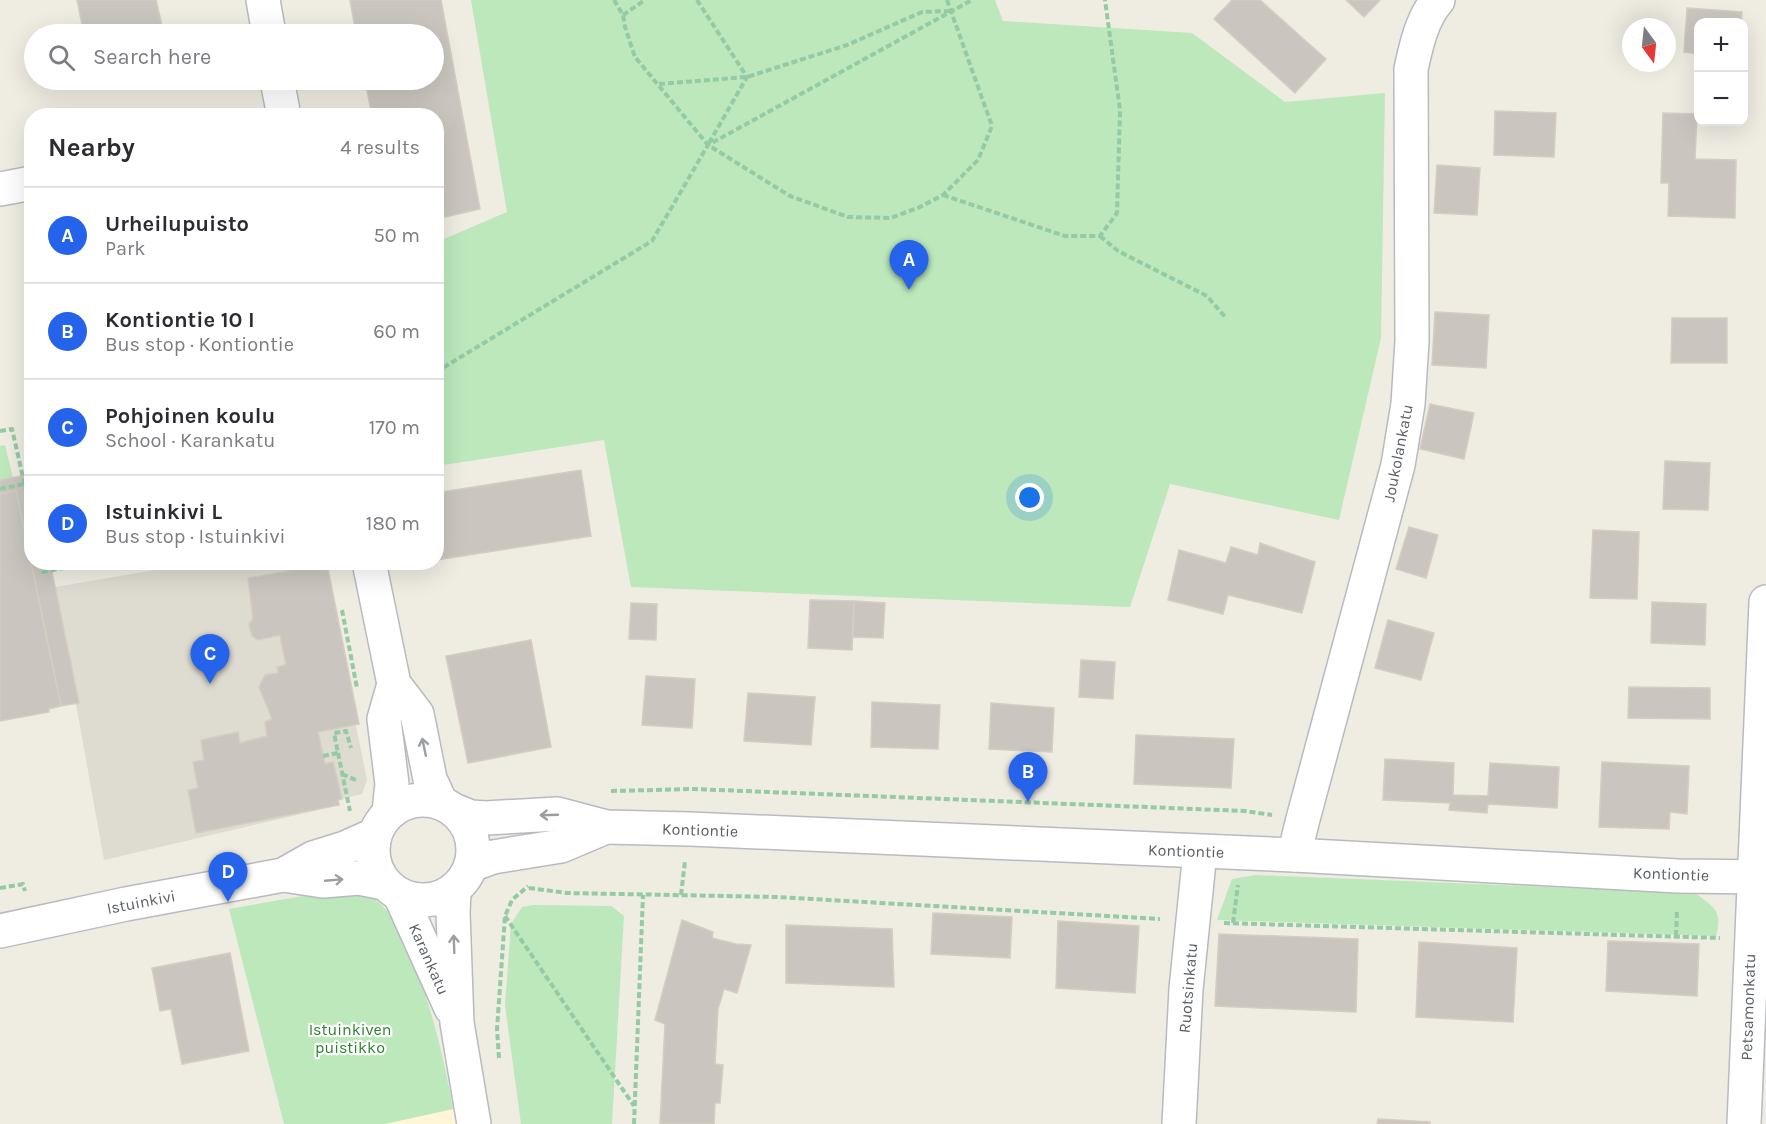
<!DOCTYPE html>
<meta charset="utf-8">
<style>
body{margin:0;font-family:Karla,sans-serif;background:#f2f2f3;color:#2b2b33}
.controls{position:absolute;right:18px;top:18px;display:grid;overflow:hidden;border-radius:12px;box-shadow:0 6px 24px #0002}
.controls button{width:54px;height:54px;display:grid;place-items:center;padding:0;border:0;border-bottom:2px solid #e1e1e2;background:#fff;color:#2b2b33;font:30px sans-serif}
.compass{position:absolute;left:1622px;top:18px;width:54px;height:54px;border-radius:50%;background:#fff;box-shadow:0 6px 24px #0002;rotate:165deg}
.you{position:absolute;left:1030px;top:498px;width:21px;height:21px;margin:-15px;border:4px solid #fff;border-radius:50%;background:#1a73e8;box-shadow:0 0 0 9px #1a73e833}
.badge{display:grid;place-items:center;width:39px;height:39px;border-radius:50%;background:#2563eb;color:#fff;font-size:20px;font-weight:700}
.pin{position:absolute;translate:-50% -50px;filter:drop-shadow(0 2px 3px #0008)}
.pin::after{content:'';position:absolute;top:32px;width:21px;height:18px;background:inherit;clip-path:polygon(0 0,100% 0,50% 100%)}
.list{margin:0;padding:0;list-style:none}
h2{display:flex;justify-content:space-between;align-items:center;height:78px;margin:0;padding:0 24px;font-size:26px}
h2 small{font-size:20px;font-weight:400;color:#7c7c81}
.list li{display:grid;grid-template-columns:39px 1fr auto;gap:18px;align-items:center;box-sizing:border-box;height:96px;padding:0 24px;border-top:2px solid #e1e1e2}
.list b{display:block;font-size:22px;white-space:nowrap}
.list p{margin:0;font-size:20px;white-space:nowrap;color:#7c7c81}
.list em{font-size:20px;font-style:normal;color:#7c7c81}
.icon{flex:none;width:33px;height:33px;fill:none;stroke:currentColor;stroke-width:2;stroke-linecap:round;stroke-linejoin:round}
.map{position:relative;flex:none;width:1766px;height:1124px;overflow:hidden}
.search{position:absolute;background:#fff;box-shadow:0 6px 24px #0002;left:24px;top:24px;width:420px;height:66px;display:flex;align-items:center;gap:15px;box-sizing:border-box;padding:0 21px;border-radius:33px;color:#7c7c81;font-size:22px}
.panel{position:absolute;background:#fff;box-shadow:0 6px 24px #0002;left:24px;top:108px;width:420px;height:462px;border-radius:24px}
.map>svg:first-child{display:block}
</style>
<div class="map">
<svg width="1766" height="1124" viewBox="0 0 1766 1124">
<rect width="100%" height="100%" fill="#efece2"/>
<polygon fill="#fff5d7" points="453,1109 456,1124 385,1124"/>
<polygon fill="#dedbd1" points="196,563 323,563 367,780 362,794 338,800 339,805 104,860 55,587"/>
<g fill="#bce8bc">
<polygon points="471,0 995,0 1003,21 1192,33 1285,102 1385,93 1381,338 1339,520 1170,484 1130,607 631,587 604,440 437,466 437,242 507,212"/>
<polygon points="5,445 14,482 0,484 0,446"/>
<path d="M1256,875l439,18c19,14 28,18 21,43l-499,-16 15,-41z"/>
<path d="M343,889c11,1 20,2 30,9 17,11 25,31 33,48 24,52 37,107 47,163l-68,15h-101l-55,-215z"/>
<polygon points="533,905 611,906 624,916 612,1124 521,1124 505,1005 511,924 522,907"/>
</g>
<g fill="#cac6bf" stroke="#d4cdc0" stroke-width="1.5">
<polygon points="77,0 156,0 164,34 84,34"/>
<polygon points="350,0 441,0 480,209 436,219 436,116 372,116 365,80 434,80 434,34 356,34"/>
<polygon points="1232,0 1260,0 1326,59 1295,93 1214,19"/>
<polygon points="1346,0 1380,0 1364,17"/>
<polygon points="1687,8 1742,12 1741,22 1698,22 1698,54 1684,52"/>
<polygon points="1495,111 1556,113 1554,157 1494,155"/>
<polygon points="1663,113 1697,114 1695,159 1736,160 1735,218 1668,216 1669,183 1661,183"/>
<polygon points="1437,165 1480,168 1477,215 1434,213"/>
<polygon points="1435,312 1489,315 1486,368 1432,365"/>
<polygon points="1672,318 1727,318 1727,363 1671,363"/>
<polygon points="1430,404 1474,413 1464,459 1420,449"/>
<polygon points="1665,461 1710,463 1708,510 1663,509"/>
<polygon points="581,470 591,536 436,560 436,493"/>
<polygon points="32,474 32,562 50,562 79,703 61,706 16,491 0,494 0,480"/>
<polygon points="16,491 61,706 49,709 49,712 0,721 0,494"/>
<polygon points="1409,527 1438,535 1426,578 1396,569"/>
<polygon points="1593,530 1639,532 1637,599 1590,598"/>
<polygon points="1260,543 1315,562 1302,613 1228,595 1223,614 1168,600 1179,550 1226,563 1231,547 1258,555"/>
<polygon points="327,564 359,724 318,732 325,764 333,762 342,799 338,800 339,805 196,833 188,790 198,788 193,762 204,760 201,740 238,732 240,743 267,736 265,722 272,719 259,687 265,675 278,673 277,667 286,665 280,635 258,640 252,636 249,624 253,619 248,578"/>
<polygon points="810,600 854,601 852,650 808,648"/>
<polygon points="854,601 885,603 883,638 853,637"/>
<polygon points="1652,602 1706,604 1705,645 1651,643"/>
<polygon points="631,603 657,604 656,640 629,639"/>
<polygon points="1388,620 1434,633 1421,680 1375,668"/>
<polygon points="531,640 551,747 468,763 446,656"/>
<polygon points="1081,660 1115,662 1113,699 1079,697"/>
<polygon points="646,676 695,679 692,728 642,725"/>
<polygon points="1629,687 1710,688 1710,719 1628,718"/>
<polygon points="748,693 815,697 811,745 744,741"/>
<polygon points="872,702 940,705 938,749 871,747"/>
<polygon points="991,703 1054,708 1052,752 989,749"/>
<polygon points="1136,735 1234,739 1231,788 1134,784"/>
<polygon points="1385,759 1454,763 1453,795 1488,796 1490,763 1559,767 1557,808 1488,804 1487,813 1449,810 1450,803 1383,800"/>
<polygon points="1602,762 1689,766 1687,814 1670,812 1669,829 1599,827"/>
<polygon points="933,913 1012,917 1010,958 931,954"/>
<polygon points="682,920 713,932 712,938 736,944 751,945 737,993 724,989 718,1009 715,1064 723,1065 720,1103 715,1103 714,1124 660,1124 665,1024 655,1020"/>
<polygon points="1058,921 1139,926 1135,993 1056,988"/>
<polygon points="786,925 892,929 894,987 786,983"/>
<polygon points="1219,934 1358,939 1356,1012 1215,1006"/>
<polygon points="1608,941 1699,944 1697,996 1606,991"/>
<polygon points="1419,942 1517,948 1513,1022 1416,1017"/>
<polygon points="230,953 249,1051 182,1064 171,1009 160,1011 152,968"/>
<polygon points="1378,1119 1430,1122 1430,1124 1377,1124"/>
</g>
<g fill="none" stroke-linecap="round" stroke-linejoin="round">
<defs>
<g id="minor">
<polyline points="263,0 269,34"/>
<polyline points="277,80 284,116"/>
<polyline points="0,189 32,183"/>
<polyline points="369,562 394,684 417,714 430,779 441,803"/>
<circle cx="423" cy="850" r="50"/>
<polyline points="456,811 471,817 486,818 557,814 606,827 690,829 1294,855 1678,876 1766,877"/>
<polyline points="389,812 392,784 384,719 394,684"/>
<path d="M1294,855l9,-36 95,-354 10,-61 4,-63 -1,-272c5,-23 11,-51 27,-69"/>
<polyline points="471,865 493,857 561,846 606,827"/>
<polyline points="283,875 313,858 345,848 374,835"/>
<polyline points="454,890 453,913 457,1023 474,1124"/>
<polyline points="400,895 451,1008"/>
<polyline points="0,931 126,904 283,875 323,881 359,878 384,883"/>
<polyline points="1179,1124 1186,989 1200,852"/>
<polyline points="1744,1124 1766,602"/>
</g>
</defs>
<use href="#minor" stroke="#b7bbc0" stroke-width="36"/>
<g stroke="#94caa4" stroke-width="4" stroke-dasharray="6 3" stroke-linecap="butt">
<polyline points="614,0 623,15 625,27 635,57 708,145 790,196 848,217 890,218 918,208 943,195 978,160 992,126 947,0"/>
<polyline points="697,0 747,77 709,143"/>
<polyline points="623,15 645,0"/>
<polyline points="659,84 747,77 847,45 922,12 951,11"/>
<polyline points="943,195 1065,236 1100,236 1117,213 1120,110 1105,0"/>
<polyline points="1100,236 1118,251 1207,296 1226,318"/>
<polyline points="436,372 652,241 708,145 972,0"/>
<polyline points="0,431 12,429 32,517"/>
<polyline points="0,489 24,484"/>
<polyline points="41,562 43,572 95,562"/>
<polyline points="333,562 334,571"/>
<polyline points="342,610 357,688"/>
<polyline points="338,753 350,811"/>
<polyline points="323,756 338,753 334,733 346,731 351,748"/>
<polyline points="342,774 358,781"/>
<polyline points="611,791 694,789 1245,811 1272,815"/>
<polyline points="0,888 23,884 25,891"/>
<polyline points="529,888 567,893 777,897 1160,919"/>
<polyline points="681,895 685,861"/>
<polyline points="505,916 634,1106"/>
<polyline points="1224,923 1720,938"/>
<polyline points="1233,923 1238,885"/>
<polyline points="1676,936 1677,910"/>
<polyline points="499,1058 497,1029 505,916 512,900 528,886"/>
<polyline points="634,1124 643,895"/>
</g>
<use href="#minor" stroke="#fff" stroke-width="33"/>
</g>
<defs><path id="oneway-shaft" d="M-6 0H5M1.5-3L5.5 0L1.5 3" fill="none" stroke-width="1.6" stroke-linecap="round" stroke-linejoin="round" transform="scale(1.5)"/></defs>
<g stroke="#9c9fa2">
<use href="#oneway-shaft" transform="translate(424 747) rotate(-102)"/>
<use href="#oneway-shaft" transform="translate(549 815) rotate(178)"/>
<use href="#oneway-shaft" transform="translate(334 880) rotate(-5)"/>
<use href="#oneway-shaft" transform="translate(454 944) rotate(-92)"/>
</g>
<g text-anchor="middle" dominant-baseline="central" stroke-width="4.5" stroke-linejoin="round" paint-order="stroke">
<g font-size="16" fill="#5a5f64" stroke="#fff">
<text transform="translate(1398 453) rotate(-79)">Joukolankatu</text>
<text transform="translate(700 830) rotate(2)">Kontiontie</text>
<text transform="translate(1186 851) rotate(2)">Kontiontie</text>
<text transform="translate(1671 874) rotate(2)">Kontiontie</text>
<text transform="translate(141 902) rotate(-11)">Istuinkivi</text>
<text transform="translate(429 959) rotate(66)">Karankatu</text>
<text transform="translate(1188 988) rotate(-85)">Ruotsinkatu</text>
<text transform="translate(1748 1007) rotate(-88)">Petsamonkatu</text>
</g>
<g font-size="16" fill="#2d8230" stroke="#fff">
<text x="350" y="1029">Istuinkiven<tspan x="350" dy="18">puistikko</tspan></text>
</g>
</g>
</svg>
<div class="controls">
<button>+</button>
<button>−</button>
</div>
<svg class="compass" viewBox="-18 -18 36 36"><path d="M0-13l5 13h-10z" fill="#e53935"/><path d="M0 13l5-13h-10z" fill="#7c7c81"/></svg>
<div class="you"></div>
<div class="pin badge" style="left:909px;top:290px">A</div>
<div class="pin badge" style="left:1028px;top:802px">B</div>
<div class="pin badge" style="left:210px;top:684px">C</div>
<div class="pin badge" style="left:228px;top:902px">D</div>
<div class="search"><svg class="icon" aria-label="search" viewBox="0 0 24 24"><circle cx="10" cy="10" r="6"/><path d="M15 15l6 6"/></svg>Search here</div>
<section class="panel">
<h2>Nearby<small>4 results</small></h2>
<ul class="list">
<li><span class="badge">A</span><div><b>Urheilupuisto</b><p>Park</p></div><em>50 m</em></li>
<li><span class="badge">B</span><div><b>Kontiontie 10 I</b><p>Bus stop · Kontiontie</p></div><em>60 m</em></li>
<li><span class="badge">C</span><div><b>Pohjoinen koulu</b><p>School · Karankatu</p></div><em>170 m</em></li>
<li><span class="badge">D</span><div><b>Istuinkivi L</b><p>Bus stop · Istuinkivi</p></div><em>180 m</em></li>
</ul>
</section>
</div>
